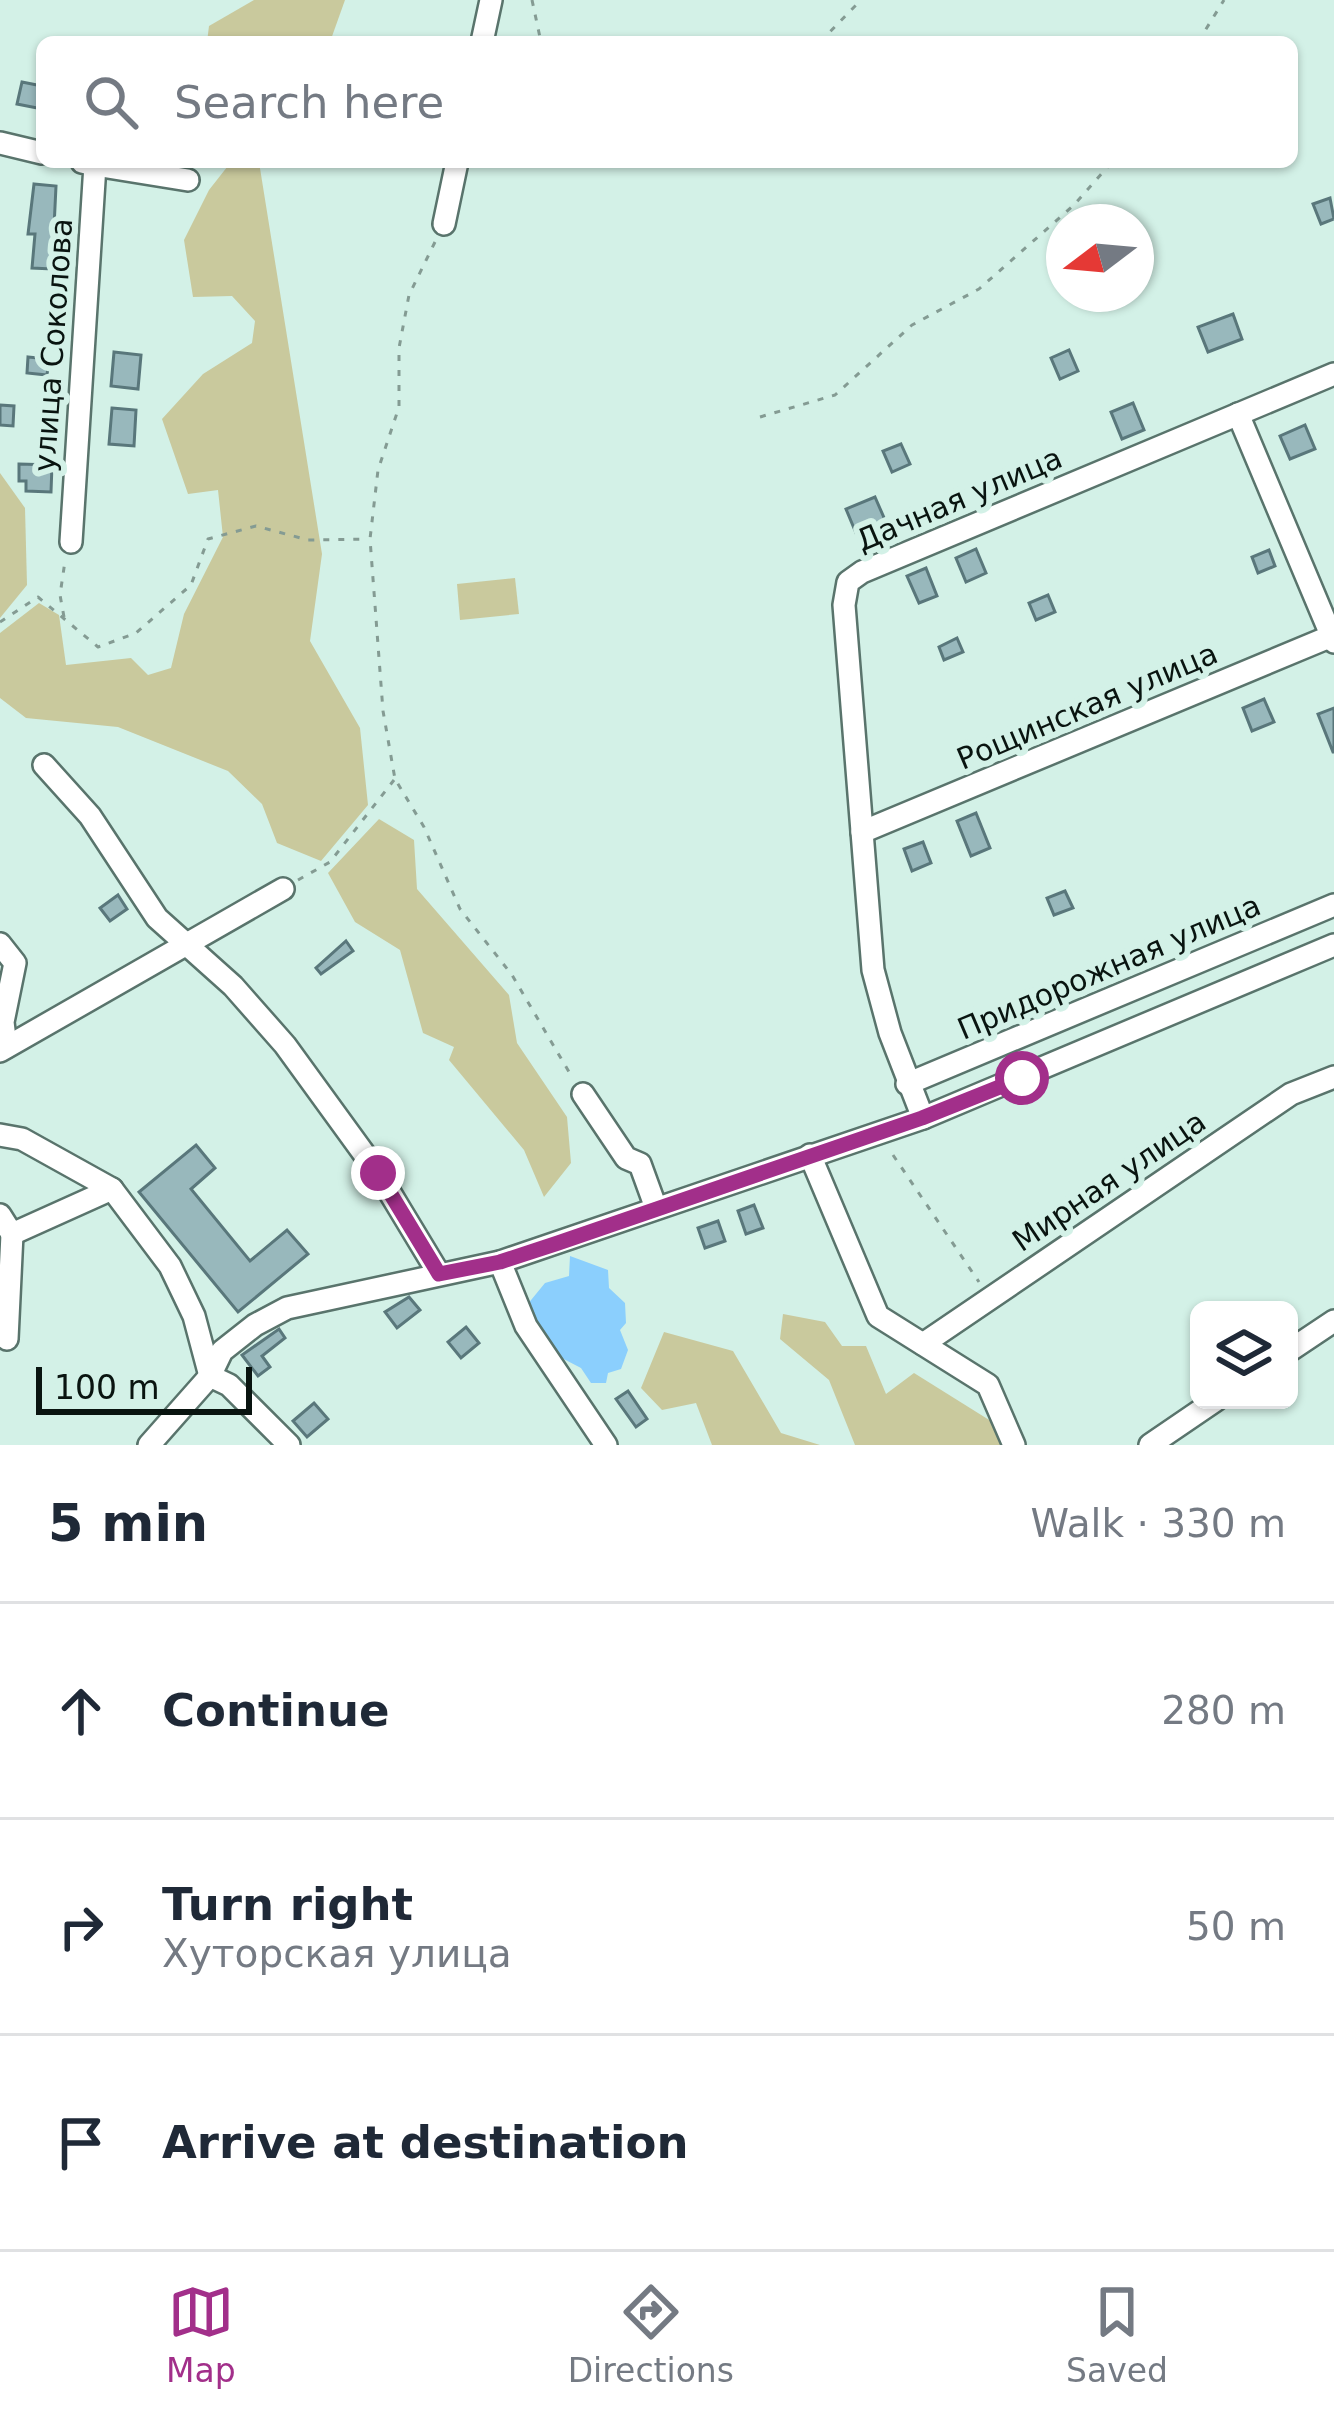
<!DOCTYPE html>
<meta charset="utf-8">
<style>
body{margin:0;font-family:"DejaVu Sans",sans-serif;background:#f6f6f7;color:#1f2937}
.controls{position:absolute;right:36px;bottom:36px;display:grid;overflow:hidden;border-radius:18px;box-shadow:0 3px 9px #0004}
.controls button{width:108px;height:108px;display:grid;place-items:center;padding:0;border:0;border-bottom:3px solid #e0e1e3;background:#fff;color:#1f2937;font:60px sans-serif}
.compass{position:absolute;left:1046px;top:204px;width:108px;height:108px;border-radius:50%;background:#fff;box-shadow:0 3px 9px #0004;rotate:254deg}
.scale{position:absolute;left:36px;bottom:30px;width:216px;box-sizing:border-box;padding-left:12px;border:6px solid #091410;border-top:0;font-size:33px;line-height:42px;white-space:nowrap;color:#091410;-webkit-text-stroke:9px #d3f1e7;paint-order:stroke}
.stop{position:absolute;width:36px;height:36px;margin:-27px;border:9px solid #a22f8a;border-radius:50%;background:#fff}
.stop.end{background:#a22f8a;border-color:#fff;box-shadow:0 3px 12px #0008}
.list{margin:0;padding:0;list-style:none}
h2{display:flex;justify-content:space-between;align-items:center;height:156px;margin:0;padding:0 48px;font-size:51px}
h2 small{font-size:39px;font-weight:400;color:#747a83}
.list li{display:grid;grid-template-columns:78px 1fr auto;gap:36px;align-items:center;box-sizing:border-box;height:216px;padding:0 48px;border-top:3px solid #e0e1e3}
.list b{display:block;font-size:45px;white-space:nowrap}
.list p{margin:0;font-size:39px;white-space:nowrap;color:#747a83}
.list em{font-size:39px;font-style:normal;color:#747a83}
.icon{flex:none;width:66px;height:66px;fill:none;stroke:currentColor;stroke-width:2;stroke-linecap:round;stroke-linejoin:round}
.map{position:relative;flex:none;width:1334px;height:1445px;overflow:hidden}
.search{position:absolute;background:#fff;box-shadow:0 3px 9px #0004;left:36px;right:36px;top:36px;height:132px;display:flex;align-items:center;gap:30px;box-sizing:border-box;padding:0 42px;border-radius:18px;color:#747a83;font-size:45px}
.sheet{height:804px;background:#fff}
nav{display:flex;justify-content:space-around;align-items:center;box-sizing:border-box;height:168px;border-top:3px solid #e0e1e3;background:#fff;font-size:33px;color:#747a83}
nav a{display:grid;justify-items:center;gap:6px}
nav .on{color:#a22f8a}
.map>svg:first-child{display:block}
</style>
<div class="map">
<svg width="1334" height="1445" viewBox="0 0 1334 1445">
<rect width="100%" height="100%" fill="#d3f1e7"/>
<g fill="#c9c99d">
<polygon points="254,0 345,0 330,42 207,42 209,26"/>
<polygon points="231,162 259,162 322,554 310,641 360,728 368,805 321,861 277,843 262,804 228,771 118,727 26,718 0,698 0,633 39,603 59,615 66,665 131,658 148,675 171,668 184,614 223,537 218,490 188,494 162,419 203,374 252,343 255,321 232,296 193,297 184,240 209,190"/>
<polygon points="0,473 25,508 27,585 0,618"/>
<polygon points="515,578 519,614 460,620 457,584"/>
<polygon points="379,819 414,840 417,889 509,995 517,1043 567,1117 571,1163 544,1197 524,1150 449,1060 454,1047 423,1033 400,950 355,922 328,873"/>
<polygon points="783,1314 825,1322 842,1346 866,1346 886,1394 914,1373 1002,1428 1013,1445 855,1445 829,1380 780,1339"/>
<polygon points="664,1332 733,1351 781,1433 820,1445 712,1445 696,1403 662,1410 641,1388"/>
</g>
<polygon fill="#8bcffd" points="570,1256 608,1270 609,1288 625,1303 626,1323 620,1330 628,1350 621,1369 608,1373 606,1383 591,1383 581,1368 554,1354 527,1305 545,1283 569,1276"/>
<g fill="#98b8bc" stroke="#59777b" stroke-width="3">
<polygon points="22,82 42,86 42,109 17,104"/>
<polygon points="34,184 56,186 52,269 32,268 35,234 28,234"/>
<polygon points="1330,198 1334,219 1321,224 1313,204"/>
<polygon points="1233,314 1242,339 1208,352 1198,327"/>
<polygon points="1069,350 1078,371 1060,379 1051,358"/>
<polygon points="114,352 141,355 138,389 111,386"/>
<polygon points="28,357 49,359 47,375 27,373"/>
<polygon points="1133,403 1144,430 1122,439 1111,412"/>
<polygon points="0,405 14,406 13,426 0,425"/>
<polygon points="112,408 136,410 134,446 109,444"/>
<polygon points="1305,425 1315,449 1290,459 1280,436"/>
<polygon points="901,444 910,464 892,472 883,451"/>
<polygon points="19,464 52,465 51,492 26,491 26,481 19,481"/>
<polygon points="875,497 885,520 856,533 846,509"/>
<polygon points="976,549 986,573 966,582 956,558"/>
<polygon points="1269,550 1275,566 1258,573 1252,557"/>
<polygon points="926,568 937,596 919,603 907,576"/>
<polygon points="1048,595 1055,612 1036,620 1029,603"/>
<polygon points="957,638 963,652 944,660 939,647"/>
<polygon points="1264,699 1274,722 1252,731 1243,708"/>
<polygon points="1334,708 1334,752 1333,752 1318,714"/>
<polygon points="976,813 990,848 971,856 957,821"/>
<polygon points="923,842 931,863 912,871 904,849"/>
<polygon points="1065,891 1073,908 1054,915 1047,898"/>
<polygon points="118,895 127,909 110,921 100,908"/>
<polygon points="346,941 353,951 321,974 316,968"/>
<polygon points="196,1145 215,1168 191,1189 250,1261 287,1230 308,1254 238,1312 139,1192"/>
<polygon points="754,1205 763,1228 746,1234 738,1211"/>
<polygon points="718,1221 725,1241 705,1248 698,1228"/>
<polygon points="409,1297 420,1310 397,1328 385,1312"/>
<polygon points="466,1327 479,1343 461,1358 448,1342"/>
<polygon points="279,1329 285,1338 262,1356 270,1367 258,1376 242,1355"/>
<polygon points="628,1391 647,1419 636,1427 616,1399"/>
<polygon points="314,1403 328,1419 307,1437 293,1421"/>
</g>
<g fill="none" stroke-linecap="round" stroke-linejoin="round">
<defs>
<g id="minor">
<polyline points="482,42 491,0"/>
<polyline points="0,143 42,153"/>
<polyline points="95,165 188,180"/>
<polyline points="444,224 457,162"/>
<polyline points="1238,414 1334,642"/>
<polyline points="71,542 95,165 82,162"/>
<polyline points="44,765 90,816 157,918 233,986 285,1045 378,1173 439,1274"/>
<polyline points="862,832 1334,635"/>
<polyline points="0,944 15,963 3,1022 6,1047"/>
<polyline points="0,1051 283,889"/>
<polyline points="907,1084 1334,905"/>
<polyline points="583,1094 626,1158 640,1164 656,1208"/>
<polyline points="923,1118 890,1033 873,970 844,605 848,582 862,572 1334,374"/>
<polyline points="0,1135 22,1139 112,1189 170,1266 194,1316 210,1376 229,1385 289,1445"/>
<polyline points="810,1155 878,1316 988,1385 1014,1445"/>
<polyline points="0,1215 12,1234 112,1189"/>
<polyline points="500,1262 526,1326 606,1445"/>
<polyline points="7,1339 12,1234"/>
<polyline points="923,1344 1291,1094 1334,1077"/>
<polyline points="1289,1351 1334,1321"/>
<polyline points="149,1445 210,1376 222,1351 255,1325 287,1308 500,1262 923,1118 1334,945"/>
<polyline points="1150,1445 1216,1400"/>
</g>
</defs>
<use href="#minor" stroke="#59746c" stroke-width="26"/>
<g stroke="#849b93" stroke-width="3" stroke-dasharray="6 9" stroke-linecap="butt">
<polyline points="532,0 541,42"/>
<polyline points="820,42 861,0"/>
<polyline points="1198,42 1224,0"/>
<polyline points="435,242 409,295 399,348 399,407 378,470 370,539 383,711 395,779 424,827 460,909 512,975 572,1077"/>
<polyline points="760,417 835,395 912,325 979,289 1074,205 1112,162"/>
<polyline points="64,617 60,595 65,561"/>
<polyline points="0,622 38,597 98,647 136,633 191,585 208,539 256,526 308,540 368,539"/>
<polyline points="298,880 330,862 394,780"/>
<polyline points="893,1155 979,1282"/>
</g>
<use href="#minor" stroke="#fff" stroke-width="21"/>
</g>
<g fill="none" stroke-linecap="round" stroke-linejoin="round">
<polyline stroke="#a22f8a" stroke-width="15" points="378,1173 439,1274 500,1262 558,1243 922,1118 1022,1078"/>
</g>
<g text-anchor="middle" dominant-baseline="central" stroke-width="12" stroke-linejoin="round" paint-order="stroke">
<g font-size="30" fill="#091410" stroke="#d3f1e7">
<text transform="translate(53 345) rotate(-86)">улица Соколова</text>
<text transform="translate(959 499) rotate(-23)">Дачная улица</text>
<text transform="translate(1087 706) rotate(-23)">Рощинская улица</text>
<text transform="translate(1109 967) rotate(-23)">Придорожная улица</text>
<text transform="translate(1109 1181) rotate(-34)">Мирная улица</text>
</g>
</g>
</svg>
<div class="controls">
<button><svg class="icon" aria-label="layers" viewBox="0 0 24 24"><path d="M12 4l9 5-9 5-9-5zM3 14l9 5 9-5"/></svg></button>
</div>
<svg class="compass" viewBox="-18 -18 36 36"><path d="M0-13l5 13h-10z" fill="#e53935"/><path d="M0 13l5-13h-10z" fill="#747a83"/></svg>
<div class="scale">100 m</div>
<div class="stop" style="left:1022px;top:1078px"></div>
<div class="stop end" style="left:378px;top:1173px"></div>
<div class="search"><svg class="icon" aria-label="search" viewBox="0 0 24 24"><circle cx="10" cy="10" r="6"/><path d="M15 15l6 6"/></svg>Search here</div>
</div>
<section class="sheet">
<h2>5 min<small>Walk · 330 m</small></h2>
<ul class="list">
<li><svg class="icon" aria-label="ahead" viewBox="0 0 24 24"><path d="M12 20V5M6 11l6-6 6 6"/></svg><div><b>Continue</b></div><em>280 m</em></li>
<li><svg class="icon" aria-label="right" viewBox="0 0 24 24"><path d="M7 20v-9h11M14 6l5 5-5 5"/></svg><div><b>Turn right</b><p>Хуторская улица</p></div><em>50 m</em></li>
<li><svg class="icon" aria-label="arrive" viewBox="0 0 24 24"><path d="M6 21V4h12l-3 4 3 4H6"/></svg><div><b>Arrive at destination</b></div></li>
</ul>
</section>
<nav>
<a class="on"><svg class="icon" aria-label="map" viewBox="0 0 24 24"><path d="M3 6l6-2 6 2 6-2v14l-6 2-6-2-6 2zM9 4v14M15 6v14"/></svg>Map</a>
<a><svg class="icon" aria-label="directions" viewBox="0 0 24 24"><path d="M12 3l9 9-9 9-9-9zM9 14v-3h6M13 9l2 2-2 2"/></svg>Directions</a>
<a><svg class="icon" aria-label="saved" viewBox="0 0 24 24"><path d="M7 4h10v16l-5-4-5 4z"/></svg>Saved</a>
</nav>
